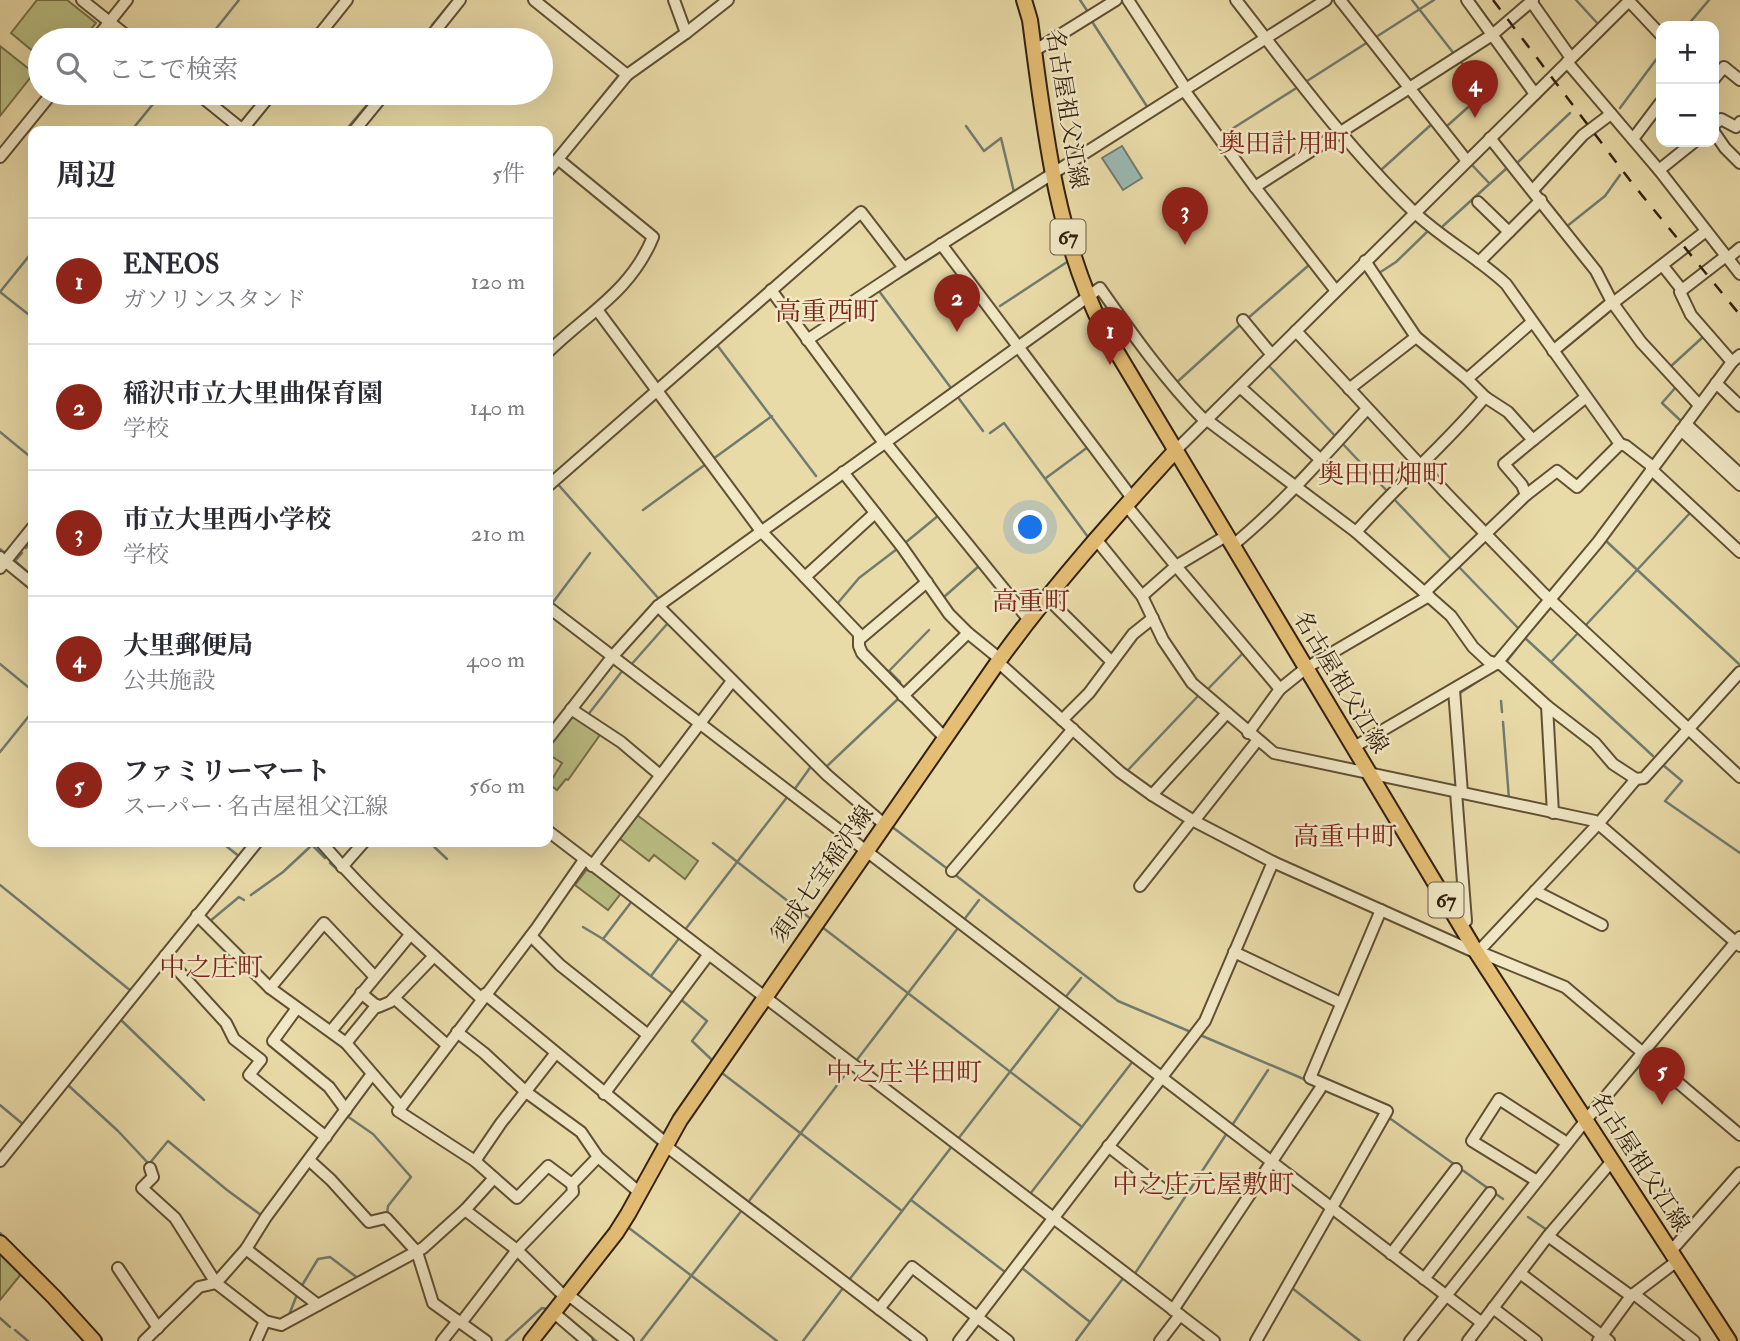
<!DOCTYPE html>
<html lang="ja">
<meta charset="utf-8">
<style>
body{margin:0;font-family:"IM FELL Double Pica","Noto Serif JP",serif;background:#f2f2f3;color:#2b2b33}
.controls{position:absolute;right:21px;top:21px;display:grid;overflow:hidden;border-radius:14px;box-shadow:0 7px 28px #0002}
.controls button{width:63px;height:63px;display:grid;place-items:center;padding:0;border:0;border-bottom:2px solid #e1e1e2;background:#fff;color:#2b2b33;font:35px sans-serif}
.you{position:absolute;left:1031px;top:528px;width:24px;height:24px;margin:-18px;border:5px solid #fff;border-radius:50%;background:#1a73e8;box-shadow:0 0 0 10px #1a73e833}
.badge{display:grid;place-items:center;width:46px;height:46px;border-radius:50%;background:#8f2418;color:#fff;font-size:23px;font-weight:700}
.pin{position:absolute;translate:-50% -58px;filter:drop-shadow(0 2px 4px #0008)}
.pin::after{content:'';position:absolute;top:37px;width:24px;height:21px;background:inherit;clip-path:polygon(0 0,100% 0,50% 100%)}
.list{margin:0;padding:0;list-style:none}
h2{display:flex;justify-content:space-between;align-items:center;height:91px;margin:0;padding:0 28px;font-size:30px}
h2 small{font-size:23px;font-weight:400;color:#7c7c81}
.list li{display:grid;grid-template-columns:46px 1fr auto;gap:21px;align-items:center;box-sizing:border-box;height:126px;padding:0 28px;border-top:2px solid #e1e1e2}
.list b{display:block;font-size:26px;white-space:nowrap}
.list p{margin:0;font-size:23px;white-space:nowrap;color:#7c7c81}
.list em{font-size:23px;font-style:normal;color:#7c7c81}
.icon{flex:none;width:38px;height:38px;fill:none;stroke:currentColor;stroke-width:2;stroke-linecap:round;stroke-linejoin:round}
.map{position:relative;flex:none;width:1740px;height:1341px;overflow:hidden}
.search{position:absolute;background:#fff;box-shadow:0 7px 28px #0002;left:28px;top:28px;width:525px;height:77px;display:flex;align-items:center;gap:18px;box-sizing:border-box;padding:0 24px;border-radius:38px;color:#7c7c81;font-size:26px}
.panel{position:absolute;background:#fff;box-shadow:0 7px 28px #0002;left:28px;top:126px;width:525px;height:721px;border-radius:14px}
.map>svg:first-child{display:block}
</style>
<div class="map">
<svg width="1740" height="1341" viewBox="0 0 1740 1341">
<rect width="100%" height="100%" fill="#e9dba8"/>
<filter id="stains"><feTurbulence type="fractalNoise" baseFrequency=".00286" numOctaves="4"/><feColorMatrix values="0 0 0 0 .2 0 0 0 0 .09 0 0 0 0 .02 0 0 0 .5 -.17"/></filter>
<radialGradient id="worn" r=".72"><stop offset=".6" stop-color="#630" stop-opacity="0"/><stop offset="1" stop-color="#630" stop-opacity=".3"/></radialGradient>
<g fill="#bbbf84" stroke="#767049" stroke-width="2">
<polygon points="37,0 67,0 96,23 82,40 40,40 40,57 11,33"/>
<polygon points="0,46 34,73 0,116"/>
<polygon points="573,713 602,732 568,780 566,779 557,790 549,784 562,763 548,754 548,745"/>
<polygon points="637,815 698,861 685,879 654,855 649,861 619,838"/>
<polygon points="588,868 622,892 608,910 575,885"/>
<polygon points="0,1252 22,1273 0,1300"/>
</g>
<polygon fill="#9bb9b2" stroke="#717c70" stroke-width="2" points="1122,146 1142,178 1123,190 1102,158"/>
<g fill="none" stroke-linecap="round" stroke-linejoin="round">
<g stroke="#717c70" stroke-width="2.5">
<polyline points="1080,0 1088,12"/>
<polyline points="1412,0 1455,55"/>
<polyline points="1474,0 1492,25"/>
<polyline points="1576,0 1598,24"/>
<polyline points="1091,20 1148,108"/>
<polyline points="432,25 452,1"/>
<polyline points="1687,26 1709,0"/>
<polyline points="1376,37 1434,0"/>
<polyline points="1501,37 1527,73"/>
<polyline points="207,40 239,0"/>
<polyline points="419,40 429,29"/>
<polyline points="1307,81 1368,42"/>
<polyline points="1620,108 1661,53"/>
<polyline points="966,126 984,151 1001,138 1014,192"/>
<polyline points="1447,126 1485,92 1462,63"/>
<polyline points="131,131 162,93"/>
<polyline points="345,131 377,93"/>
<polyline points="1224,134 1298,87"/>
<polyline points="566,141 619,75"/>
<polyline points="1517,163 1570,113"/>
<polyline points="1472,165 1489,183"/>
<polyline points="1381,170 1433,123"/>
<polyline points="1540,192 1561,218"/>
<polyline points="1000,214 1012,206"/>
<polyline points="984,224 990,220"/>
<polyline points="1443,226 1508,167"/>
<polyline points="1566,227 1605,196 1620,175"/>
<polyline points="947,247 978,227"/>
<polyline points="1379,273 1396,262 1429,230"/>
<polyline points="898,279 942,251"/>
<polyline points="879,291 951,388"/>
<polyline points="0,292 33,251"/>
<polyline points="0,292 33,318"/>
<polyline points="869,297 892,283"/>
<polyline points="1000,306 1067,262"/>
<polyline points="1247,319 1309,265"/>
<polyline points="717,345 816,476"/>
<polyline points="1270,367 1337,438"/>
<polyline points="1669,368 1704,336 1702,334"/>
<polyline points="1176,383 1241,324"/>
<polyline points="1676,387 1662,403 1681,421"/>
<polyline points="957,396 983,431"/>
<polyline points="0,432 33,459"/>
<polyline points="990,433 1004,423 1088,537"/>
<polyline points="1342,443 1387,491"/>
<polyline points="713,459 772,416"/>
<polyline points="1046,478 1088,447"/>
<polyline points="556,482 659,599"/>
<polyline points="1393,498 1452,560 1454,558"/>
<polyline points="1506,507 1521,492"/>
<polyline points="643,510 706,464"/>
<polyline points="1606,541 1739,664"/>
<polyline points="905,543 939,515"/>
<polyline points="26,548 33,538"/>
<polyline points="0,549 5,553"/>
<polyline points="22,553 15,561 33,577"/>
<polyline points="1458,566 1519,629"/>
<polyline points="944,597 979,566"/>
<polyline points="837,604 859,578 897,549"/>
<polyline points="551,605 590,553"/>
<polyline points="1585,626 1690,513 1654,480"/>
<polyline points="1507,661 1525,638 1653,756"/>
<polyline points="1552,661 1578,633"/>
<polyline points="0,664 33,691"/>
<polyline points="630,666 668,623"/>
<polyline points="900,682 889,671 929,630"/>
<polyline points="1206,691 1243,653"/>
<polyline points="1460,693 1489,674"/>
<polyline points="1501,701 1502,712"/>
<polyline points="587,716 623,670"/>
<polyline points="1503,722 1509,799"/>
<polyline points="1453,744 1456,785"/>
<polyline points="0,752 33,711"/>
<polyline points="1663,765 1682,781 1665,801 1740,853"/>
<polyline points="825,768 899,698"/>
<polyline points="1128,770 1199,695"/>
<polyline points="794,790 812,765"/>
<polyline points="891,826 949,870"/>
<polyline points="221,842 240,857"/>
<polyline points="429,842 447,859"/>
<polyline points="713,843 811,919"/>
<polyline points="330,863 338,870"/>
<polyline points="244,866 264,842"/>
<polyline points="954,874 1118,1001 1191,1032"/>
<polyline points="0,885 131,991"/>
<polyline points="251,895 283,872 312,845 325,858"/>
<polyline points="963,921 979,900"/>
<polyline points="209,922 239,897 244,900"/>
<polyline points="583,927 603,939 675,995"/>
<polyline points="822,927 1082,1127"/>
<polyline points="684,931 788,796"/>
<polyline points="603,939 632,901"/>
<polyline points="651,976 680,937"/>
<polyline points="679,998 707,1021 692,1041 712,1060"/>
<polyline points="1064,999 1081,978"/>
<polyline points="120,1019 204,1100"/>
<polyline points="1200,1035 1306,1080"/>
<polyline points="856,1061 958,928"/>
<polyline points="722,1073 902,1211"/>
<polyline points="69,1086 118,1131 149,1164 168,1141 227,1190 261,1215"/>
<polyline points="0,1105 24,1125"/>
<polyline points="347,1116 373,1134 411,1177 388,1206 387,1213 389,1216"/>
<polyline points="1388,1117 1503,1199"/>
<polyline points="1231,1127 1268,1070"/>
<polyline points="958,1139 1061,1006"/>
<polyline points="1607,1140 1611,1146"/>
<polyline points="678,1148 788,1232"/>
<polyline points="1616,1154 1627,1172"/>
<polyline points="1634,1181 1667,1232"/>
<polyline points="1030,1194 1133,1061"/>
<polyline points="911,1200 1005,1272"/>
<polyline points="749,1201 851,1067"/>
<polyline points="1528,1217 1547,1230"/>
<polyline points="629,1228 777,1341"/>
<polyline points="0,1233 6,1239"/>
<polyline points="1022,1268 1090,1322"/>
<polyline points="1134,1275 1227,1133"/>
<polyline points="849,1280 953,1145"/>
<polyline points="301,1287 318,1259 330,1257 359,1279"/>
<polyline points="1292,1288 1360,1341"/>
<polyline points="562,1312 596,1341"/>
<polyline points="289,1315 298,1292"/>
<polyline points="0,1318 10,1327"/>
<polyline points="15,1330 28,1341"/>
<polyline points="506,1341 542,1308 547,1309"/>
<polyline points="641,1341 742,1210"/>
<polyline points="803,1341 843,1288"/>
<polyline points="1076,1341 1124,1277"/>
</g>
<defs>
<g id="minor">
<polyline points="82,0 132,40"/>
<polyline points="534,0 627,75"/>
<polyline points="1128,0 1186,89"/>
<path d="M1236,0c56,72 111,147 177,211 28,27 64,46 93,73l114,160 6,2 27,21"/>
<polyline points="1340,0 1467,161"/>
<polyline points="1467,0 1535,94"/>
<polyline points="1530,0 1571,58"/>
<polyline points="1629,1 1661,35"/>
<polyline points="686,33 728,0"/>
<polyline points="95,40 127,0"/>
<polyline points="315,40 347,0"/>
<polyline points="428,40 460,0"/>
<polyline points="1034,51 1116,0"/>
<polyline points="1567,62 1659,170 1740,274"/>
<polyline points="1714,79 1724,67 1740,80"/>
<polyline points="1184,90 1255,187 1336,291"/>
<polyline points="197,93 244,131"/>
<polyline points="1714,125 1721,119 1736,127 1740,122"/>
<polyline points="241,131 272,93"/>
<polyline points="354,131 385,93"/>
<polyline points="1714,132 1725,148 1740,163"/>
<polyline points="1490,138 1596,271 1612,302 1641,342 1699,405"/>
<polyline points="1633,139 1661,102"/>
<polyline points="0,157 52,93"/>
<polyline points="1659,170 1694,142"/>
<polyline points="548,171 627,75 686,33 674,0"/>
<polyline points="1255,187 1492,35 1533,0"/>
<polyline points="1533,190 1583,135 1611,114"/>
<polyline points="1478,202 1509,232"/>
<polyline points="941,244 1132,498"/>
<polyline points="1728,258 1740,248"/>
<polyline points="1365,261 1416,337 1467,379 1532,322"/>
<polyline points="1479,262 1541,200"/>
<polyline points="1663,266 1682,290 1680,292 1691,315 1732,362"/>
<polyline points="771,290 884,443"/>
<polyline points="1682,290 1726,256"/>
<polyline points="1613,303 1706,231"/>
<polyline points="598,311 761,531 859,634 859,646 862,653 945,738"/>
<polyline points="1243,320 1272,355"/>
<polyline points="1296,331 1446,493 1543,593 1740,777"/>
<polyline points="807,340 857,307 854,301 904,268"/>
<polyline points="1553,351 1612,302"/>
<path d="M548,352c40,-39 83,-61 105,-115l-94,-77"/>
<polyline points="1716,383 1740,406"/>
<polyline points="1240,387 1321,460"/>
<polyline points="1349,389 1416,337"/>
<polyline points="1485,397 1508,412 1533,440 1586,397"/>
<polyline points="1207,420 1356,532 1451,616 1473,647 1488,661 1502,665 1547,706 1595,743 1613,764 1636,779"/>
<polyline points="1686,424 1740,474"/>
<polyline points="1681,430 1740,485"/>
<polyline points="885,442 1029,620"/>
<polyline points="1175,451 1630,0"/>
<polyline points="1651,469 1740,552"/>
<polyline points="843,472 902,547 949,614 968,633 1000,659"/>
<polyline points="548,486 861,212 904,268 1326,0"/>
<polyline points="1526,495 1557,471 1577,487 1620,444"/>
<polyline points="1126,505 1176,566 1226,536"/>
<path d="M1356,532c41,-47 89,-87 129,-135l-18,-18"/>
<polyline points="1095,538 1142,596 1163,640 1192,683 1274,753 1595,821 1740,946"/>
<path d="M1232,546c50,-41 92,-90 135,-137"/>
<polyline points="0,557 33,584"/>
<polyline points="0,568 33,527"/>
<polyline points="805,577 875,513"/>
<polyline points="1425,592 1526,495 1522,485 1504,464 1533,440"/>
<polyline points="1142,596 1176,566 1280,689"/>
<polyline points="1046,597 1112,662"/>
<polyline points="658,606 827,775 885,825"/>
<polyline points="548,607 1482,1323"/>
<polyline points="861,638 927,582"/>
<polyline points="998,662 1120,772 1152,795 1194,821 1273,862 1477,953 1487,955 1565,987 1740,1135"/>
<polyline points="1454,690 1462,793"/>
<polyline points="903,696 968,633"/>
<polyline points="1547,706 1553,813"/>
<polyline points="571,709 621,742 660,775"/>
<polyline points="1062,720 1089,693 1133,634 1153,618"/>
<polyline points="1248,733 1280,689 1306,668 1429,596"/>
<path d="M548,739l64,-82 46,-51 442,-318c33,47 65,92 105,133"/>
<polyline points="1354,747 1496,664 1598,542 1732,362 1740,355"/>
<polyline points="1456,792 1466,921 1460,924"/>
<polyline points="1152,795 1227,713"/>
<polyline points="1194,821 1257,741"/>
<polyline points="548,831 1214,1341"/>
<path d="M321,842c49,57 105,107 161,157"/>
<polyline points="592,866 732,681"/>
<polyline points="342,867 364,842"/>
<polyline points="952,871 1073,729"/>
<polyline points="1140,886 1192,820"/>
<polyline points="1535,891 1602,925"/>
<polyline points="197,915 270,988 346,1043 401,1107 536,929 584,860"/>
<polyline points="531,936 560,965 648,1035"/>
<polyline points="1234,952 1341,1003"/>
<polyline points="1477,953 1598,824 1636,779 1644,778 1740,672"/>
<polyline points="165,956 226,1023 234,1039 261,1060 249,1075 326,1137"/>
<polyline points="270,988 324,923 374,976"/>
<polyline points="361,993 378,1007 390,1002 434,956"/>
<polyline points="485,994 667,1144"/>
<polyline points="394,998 447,1045"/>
<polyline points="297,1008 273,1041 329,1087 346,1110"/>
<polyline points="331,1031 410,935"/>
<polyline points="457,1032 484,1053 526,1092 581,1132 598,1157 572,1184 573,1192 517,1250 461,1323"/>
<polyline points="346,1043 377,1005"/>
<polyline points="604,1094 709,954"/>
<polyline points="401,1107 398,1111 475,1161 517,1198 548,1166 572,1184"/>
<polyline points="666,1146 921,1341"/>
<polyline points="1108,1146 1168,1193"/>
<polyline points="598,1157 640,1193"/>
<polyline points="309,1160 331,1180 369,1222 386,1218 417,1252 433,1303 486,1341"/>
<polyline points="0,1161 257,842"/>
<polyline points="475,1161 501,1123 555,1054"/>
<polyline points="150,1168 153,1177 142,1188 175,1218 216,1283 265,1321 281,1325 423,1248 465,1210 517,1250 565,1297"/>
<polyline points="1537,1181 1472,1141 1499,1099 1567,1143"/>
<polyline points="465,1210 494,1178"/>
<polyline points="1548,1236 1631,1296"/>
<polyline points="246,1249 318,1305"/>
<polyline points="1671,1251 1740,1173"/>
<polyline points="1391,1254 1456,1169"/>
<polyline points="118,1268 158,1328"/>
<polyline points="1520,1273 1609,1341"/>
<polyline points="1424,1279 1490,1193"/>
<polyline points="567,1294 628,1341"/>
<polyline points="1634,1294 1694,1341"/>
<polyline points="1493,1308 1536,1341"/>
<polyline points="879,1309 912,1267 1008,1341"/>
<polyline points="1173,1310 1320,1089"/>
<polyline points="553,1312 587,1341"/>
<polyline points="144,1341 199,1287 216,1283 246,1249 266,1217 372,1074"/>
<polyline points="256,1341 265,1321"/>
<polyline points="442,1341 458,1321"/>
<polyline points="959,1341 1205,1021 1273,862"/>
<polyline points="1160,1341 1180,1315"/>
<polyline points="1256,1341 1387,1111 1310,1078 1381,910"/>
<polyline points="1410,1341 1586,1120 1740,937"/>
<polyline points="1468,1341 1548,1236 1612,1161"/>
<polyline points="1598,1341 1631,1296 1677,1261"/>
</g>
<g id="major">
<path d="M1024,0l6,20c14,105 25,213 73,309l374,624 252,388"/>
<polyline points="0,1243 54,1297 94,1341"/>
<path d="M531,1341l85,-108 12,-19 52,-94 320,-461c54,-74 113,-140 175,-208"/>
</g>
</defs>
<use href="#minor" stroke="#605034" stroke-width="14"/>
<use href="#major" stroke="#32210e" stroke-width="18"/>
<use href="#minor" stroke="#f1e8c6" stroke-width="10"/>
<use href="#major" stroke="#e4be74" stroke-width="14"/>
<polyline stroke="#32210e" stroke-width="2.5" stroke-dasharray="12 12" stroke-linecap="butt" points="1493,0 1632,183 1740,315"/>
</g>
<g text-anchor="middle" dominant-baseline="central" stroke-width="5" stroke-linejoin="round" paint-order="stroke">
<g fill="#f1e8c6" stroke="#6b5d45" stroke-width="2">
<rect x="1050.5" y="219.5" width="35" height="35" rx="5"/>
<rect x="1428.5" y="882.5" width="35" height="35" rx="5"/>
</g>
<g font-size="21" font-weight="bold" fill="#32210e">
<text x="1068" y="237">67</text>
<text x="1446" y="900">67</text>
</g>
<g font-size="23" fill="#32210e" stroke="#f1e8c6">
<text transform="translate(1067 109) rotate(81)">名古屋祖父江線</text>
<text transform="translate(1341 682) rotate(59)">名古屋祖父江線</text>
<text transform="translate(822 874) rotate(-55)">須成七宝稲沢線</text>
<text transform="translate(1640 1162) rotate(57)">名古屋祖父江線</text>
</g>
<g font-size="26" fill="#7a1f14" stroke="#f1e8c6">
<text x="1284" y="144">奥田計用町</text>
<text x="827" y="312">高重西町</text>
<text x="1383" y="475">奥田田畑町</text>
<text x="1031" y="602">高重町</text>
<text x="1345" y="837">高重中町</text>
<text x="211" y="968">中之庄町</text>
<text x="904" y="1073">中之庄半田町</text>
<text x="1203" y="1185">中之庄元屋敷町</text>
</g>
</g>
<rect width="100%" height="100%" filter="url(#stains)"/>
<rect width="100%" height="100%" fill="url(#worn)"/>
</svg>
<div class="controls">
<button>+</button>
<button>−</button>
</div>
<div class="you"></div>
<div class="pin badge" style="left:1110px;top:365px">1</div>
<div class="pin badge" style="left:957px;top:332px">2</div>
<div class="pin badge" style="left:1185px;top:245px">3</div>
<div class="pin badge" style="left:1475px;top:118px">4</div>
<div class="pin badge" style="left:1662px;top:1105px">5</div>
<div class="search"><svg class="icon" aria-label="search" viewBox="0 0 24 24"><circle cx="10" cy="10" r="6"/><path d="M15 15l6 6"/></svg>ここで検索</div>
<section class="panel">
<h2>周辺<small>5件</small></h2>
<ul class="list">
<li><span class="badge">1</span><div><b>ENEOS</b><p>ガソリンスタンド</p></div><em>120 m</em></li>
<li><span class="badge">2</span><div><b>稲沢市立大里曲保育園</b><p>学校</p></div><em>140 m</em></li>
<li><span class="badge">3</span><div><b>市立大里西小学校</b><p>学校</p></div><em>210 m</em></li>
<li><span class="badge">4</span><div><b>大里郵便局</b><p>公共施設</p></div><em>400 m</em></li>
<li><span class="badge">5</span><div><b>ファミリーマート</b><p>スーパー · 名古屋祖父江線</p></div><em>560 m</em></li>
</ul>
</section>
</div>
